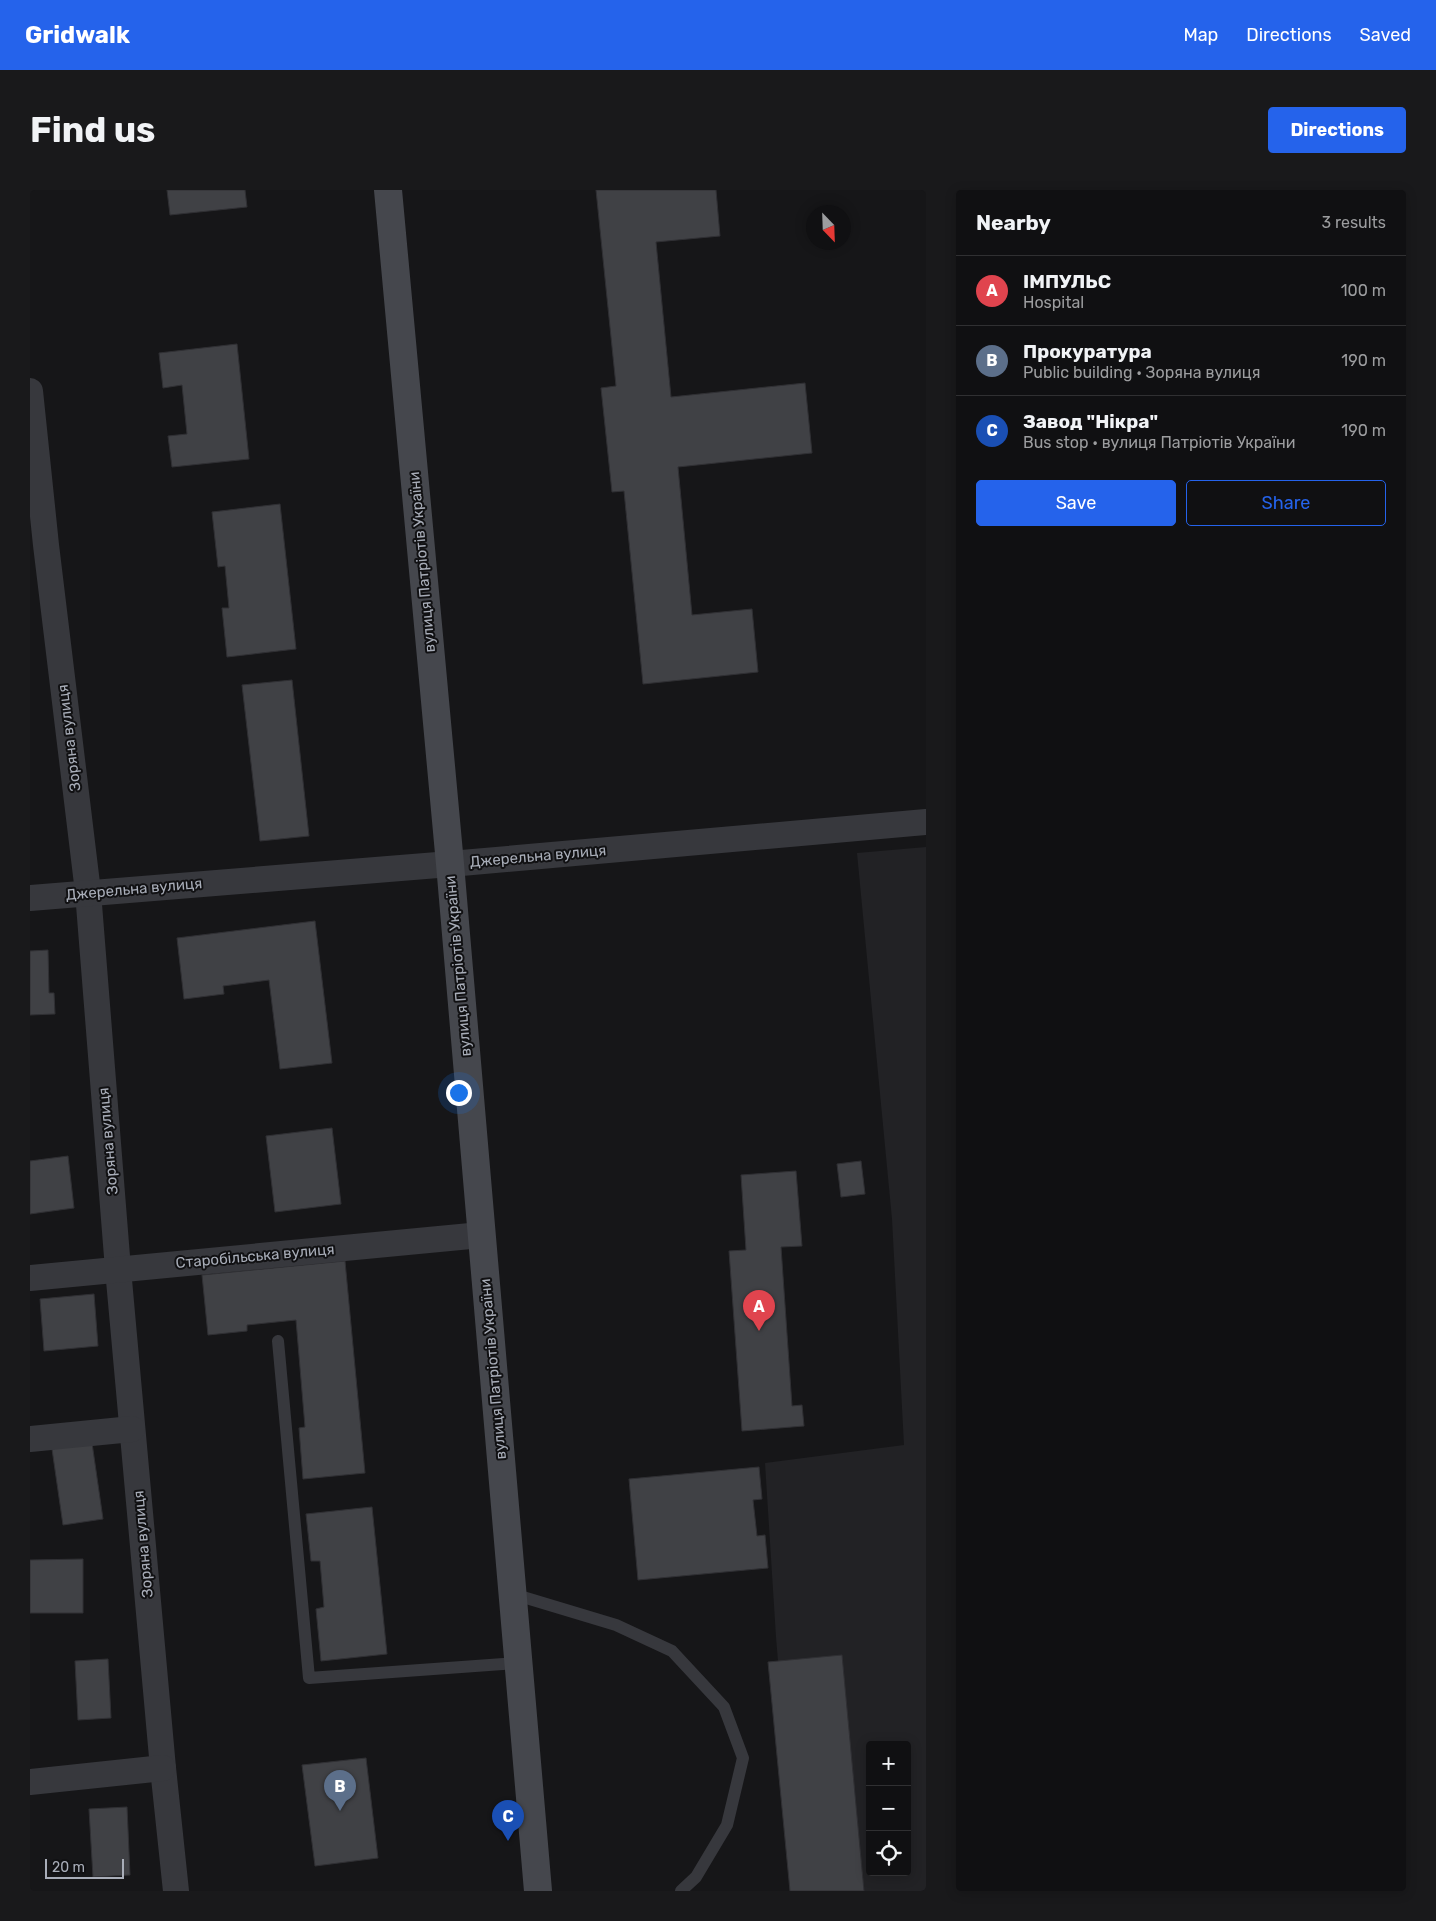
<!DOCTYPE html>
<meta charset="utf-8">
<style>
body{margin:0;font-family:Rubik,sans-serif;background:#19191b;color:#f1f3f6}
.controls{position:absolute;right:15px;bottom:15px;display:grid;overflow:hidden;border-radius:5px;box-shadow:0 2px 12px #0003}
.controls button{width:45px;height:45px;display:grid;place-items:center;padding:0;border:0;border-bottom:1px solid #303032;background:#101012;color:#f1f3f6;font:25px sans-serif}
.compass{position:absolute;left:776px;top:15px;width:45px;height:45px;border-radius:50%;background:#101012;box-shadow:0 2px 12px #0003;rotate:157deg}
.scale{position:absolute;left:15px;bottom:12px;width:79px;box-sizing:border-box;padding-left:5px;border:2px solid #a8adb8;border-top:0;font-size:14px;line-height:18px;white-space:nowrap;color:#a8adb8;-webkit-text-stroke:4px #111113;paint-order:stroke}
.you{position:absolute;left:428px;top:902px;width:18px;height:18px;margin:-12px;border:4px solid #fff;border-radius:50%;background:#1a73e8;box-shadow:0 0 0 8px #1a73e833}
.badge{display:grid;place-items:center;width:32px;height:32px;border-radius:50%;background:#2563eb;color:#fff;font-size:16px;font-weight:700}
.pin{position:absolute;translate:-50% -41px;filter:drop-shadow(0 1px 2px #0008)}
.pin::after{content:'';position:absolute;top:26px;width:18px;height:15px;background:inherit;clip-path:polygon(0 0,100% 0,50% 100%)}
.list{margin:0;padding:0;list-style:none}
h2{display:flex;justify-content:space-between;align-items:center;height:65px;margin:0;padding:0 20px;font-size:21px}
h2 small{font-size:16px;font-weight:400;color:#9c9d9f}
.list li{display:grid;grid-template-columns:32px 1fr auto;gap:15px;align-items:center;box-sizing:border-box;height:70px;padding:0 20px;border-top:1px solid #303032}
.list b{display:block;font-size:19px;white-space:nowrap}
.list p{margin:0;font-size:16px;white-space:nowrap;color:#9c9d9f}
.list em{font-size:16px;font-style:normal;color:#9c9d9f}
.actions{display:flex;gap:10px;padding:15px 20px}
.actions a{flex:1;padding:11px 0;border:1px solid #2563eb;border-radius:5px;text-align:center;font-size:18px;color:#2563eb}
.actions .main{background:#2563eb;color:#fff}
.icon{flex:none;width:28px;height:28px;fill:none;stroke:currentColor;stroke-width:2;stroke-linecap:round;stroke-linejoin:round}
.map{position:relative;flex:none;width:896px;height:1701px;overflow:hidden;border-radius:5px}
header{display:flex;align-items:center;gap:30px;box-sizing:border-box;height:70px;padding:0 25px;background:#2563eb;color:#fff}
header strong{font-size:24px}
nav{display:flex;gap:28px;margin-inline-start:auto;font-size:18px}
.intro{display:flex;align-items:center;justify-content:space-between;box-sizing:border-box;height:120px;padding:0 30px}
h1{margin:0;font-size:35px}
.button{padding:12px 22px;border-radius:5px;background:#2563eb;color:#fff;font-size:18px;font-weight:700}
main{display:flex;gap:30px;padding:0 30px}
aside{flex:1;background:#101012;border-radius:5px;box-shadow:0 2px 12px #0003}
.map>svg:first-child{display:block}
</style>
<header>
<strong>Gridwalk</strong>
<nav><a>Map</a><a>Directions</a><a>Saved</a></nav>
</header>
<div class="intro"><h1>Find us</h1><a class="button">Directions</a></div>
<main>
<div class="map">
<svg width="896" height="1701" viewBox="0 0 896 1701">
<rect width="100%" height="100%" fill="#161618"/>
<path fill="#222225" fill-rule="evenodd" d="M896,657v1044h-129l-21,-254 -11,-174 139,-18 -12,-226 -35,-366zM840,1555h37v127h-37z"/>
<g fill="#404145" stroke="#303034">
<polygon points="137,0 215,0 217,17 140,25"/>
<polygon points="566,0 686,0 690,46 626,52 641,207 775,193 782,263 648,277 662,425 722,419 728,482 613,494 594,301 582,302 571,198 586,196"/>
<polygon points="207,154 219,269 142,277 138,246 157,244 152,195 133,198 129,163"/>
<polygon points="250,314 266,459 197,467 192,418 199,418 195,376 188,377 182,322"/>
<polygon points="262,490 279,646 230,651 212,495"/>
<polygon points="285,731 302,873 250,879 239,790 193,796 194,804 154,809 147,748"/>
<polygon points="18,760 19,803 24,803 25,824 0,825 0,761"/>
<polygon points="302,938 311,1014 245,1022 236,946"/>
<polygon points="38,966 44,1018 0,1024 0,971"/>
<polygon points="831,971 835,1004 811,1007 807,974"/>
<polygon points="766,981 772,1056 751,1057 762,1216 772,1215 774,1236 712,1241 699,1061 716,1060 711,985"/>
<polygon points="315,1071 335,1283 273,1289 269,1238 275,1237 266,1130 217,1135 217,1141 178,1145 172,1085"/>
<polygon points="64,1104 68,1156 14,1161 10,1109"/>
<polygon points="62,1253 73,1329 33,1335 22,1259"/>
<polygon points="729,1277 732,1309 723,1310 727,1346 735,1345 738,1378 608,1390 599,1289"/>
<polygon points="342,1317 357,1464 291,1471 286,1419 294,1417 290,1371 281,1371 276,1324"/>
<polygon points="53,1369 53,1423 0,1423 0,1370"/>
<polygon points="812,1465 834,1701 760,1701 738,1472"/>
<polygon points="78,1469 81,1528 48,1530 45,1471"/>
<polygon points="336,1568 348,1668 285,1676 272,1575"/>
<polygon points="97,1617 100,1685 63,1687 59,1619"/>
</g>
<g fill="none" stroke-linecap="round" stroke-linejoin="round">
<g stroke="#37383d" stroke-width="12">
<polyline points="248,1151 279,1488 488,1473"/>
<polyline points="483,1404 586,1435 642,1461 694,1517 713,1568 697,1635 666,1687 651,1701"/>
</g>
<g stroke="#37383d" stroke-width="26">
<polyline points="0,201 16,355 58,702 88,1079 133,1578 146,1701"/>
<polyline points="0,708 420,674 896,632"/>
<polyline points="0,1088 451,1045"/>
<polyline points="0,1249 102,1239"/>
<polyline points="0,1592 133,1578"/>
</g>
<polyline stroke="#45474d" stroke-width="28" points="358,0 420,674 508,1701"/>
</g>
<g text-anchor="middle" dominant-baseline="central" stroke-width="4" stroke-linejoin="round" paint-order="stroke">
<g font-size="15" fill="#a8adb8" stroke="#111113">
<text transform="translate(392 372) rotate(-95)">вулиця Патріотів України</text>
<text transform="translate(39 548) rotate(-97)">Зоряна вулиця</text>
<text transform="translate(508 666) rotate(-5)">Джерельна вулиця</text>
<text transform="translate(104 699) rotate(-5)">Джерельна вулиця</text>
<text transform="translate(428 776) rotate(-95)">вулиця Патріотів України</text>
<text transform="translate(78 951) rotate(-95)">Зоряна вулиця</text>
<text transform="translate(225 1066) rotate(-5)">Старобільська вулиця</text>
<text transform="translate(463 1179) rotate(-95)">вулиця Патріотів України</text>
<text transform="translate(113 1354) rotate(-95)">Зоряна вулиця</text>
</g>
</g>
</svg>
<div class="controls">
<button>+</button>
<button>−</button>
<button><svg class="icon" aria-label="locate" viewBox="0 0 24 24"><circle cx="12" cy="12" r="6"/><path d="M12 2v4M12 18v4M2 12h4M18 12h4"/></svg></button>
</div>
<svg class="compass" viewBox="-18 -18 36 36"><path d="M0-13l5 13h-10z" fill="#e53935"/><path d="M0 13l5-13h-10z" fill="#9c9d9f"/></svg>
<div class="scale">20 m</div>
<div class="you"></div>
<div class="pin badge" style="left:729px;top:1141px;background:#e0444e">A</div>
<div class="pin badge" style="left:310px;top:1621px;background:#5c6f8a">B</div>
<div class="pin badge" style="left:478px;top:1651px;background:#1a4fb4">C</div>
</div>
<aside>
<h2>Nearby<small>3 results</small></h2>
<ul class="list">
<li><span class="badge" style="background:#e0444e">A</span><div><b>ІМПУЛЬС</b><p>Hospital</p></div><em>100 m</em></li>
<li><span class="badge" style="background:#5c6f8a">B</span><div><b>Прокуратура</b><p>Public building · Зоряна вулиця</p></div><em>190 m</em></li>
<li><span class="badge" style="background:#1a4fb4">C</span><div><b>Завод &quot;Нікра&quot;</b><p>Bus stop · вулиця Патріотів України</p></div><em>190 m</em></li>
</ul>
<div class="actions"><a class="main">Save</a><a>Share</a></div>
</aside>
</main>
